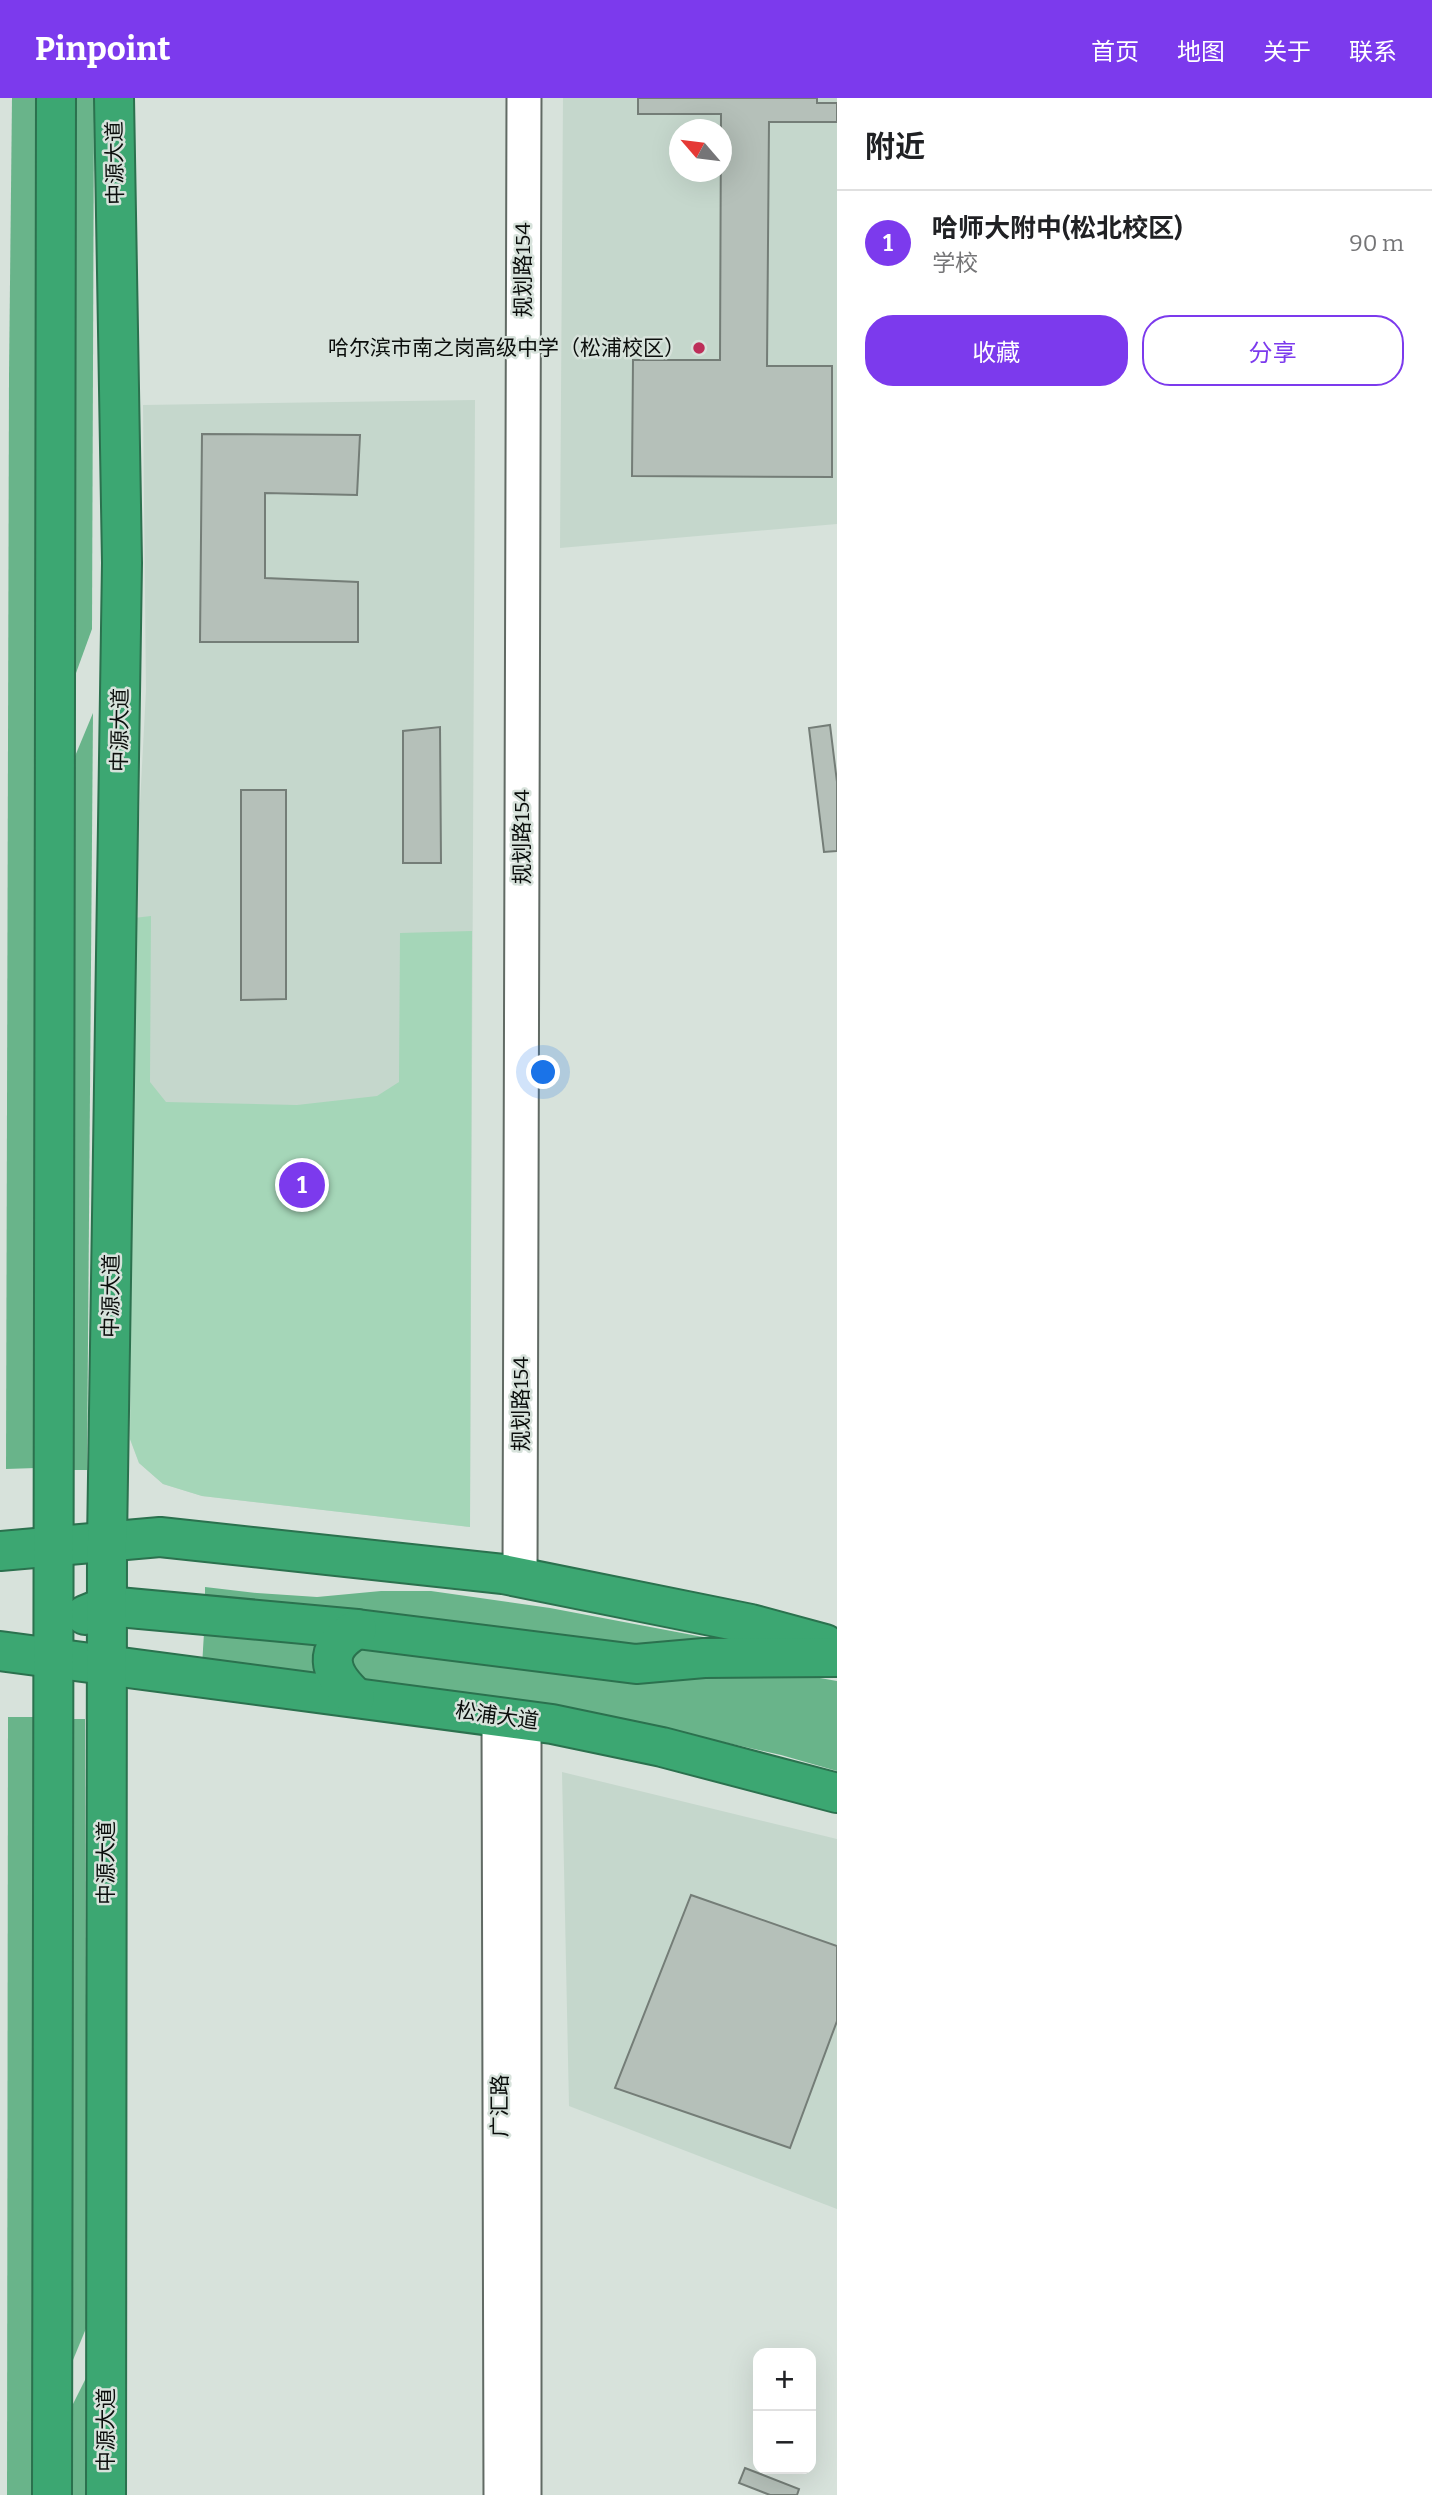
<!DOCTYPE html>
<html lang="zh">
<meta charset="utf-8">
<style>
body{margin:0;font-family:Bitter,"Noto Sans SC",serif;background:#f2f2f2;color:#202124}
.controls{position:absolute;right:21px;bottom:21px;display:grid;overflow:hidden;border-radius:14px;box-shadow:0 7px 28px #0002}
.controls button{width:63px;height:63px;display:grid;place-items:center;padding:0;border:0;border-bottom:2px solid #e0e0e0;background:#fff;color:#202124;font:35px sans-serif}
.compass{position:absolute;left:669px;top:21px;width:63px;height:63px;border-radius:50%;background:#fff;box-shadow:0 7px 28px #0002;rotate:298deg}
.you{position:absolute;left:544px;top:975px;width:24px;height:24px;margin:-18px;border:5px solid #fff;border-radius:50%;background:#1a73e8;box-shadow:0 0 0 10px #1a73e833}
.badge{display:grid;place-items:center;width:46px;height:46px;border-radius:50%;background:#7c3aed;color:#fff;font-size:23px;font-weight:700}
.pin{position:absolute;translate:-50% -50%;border:4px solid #fff;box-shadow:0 2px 7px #0006}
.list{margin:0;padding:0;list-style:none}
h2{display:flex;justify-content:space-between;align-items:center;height:91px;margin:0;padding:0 28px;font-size:30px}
h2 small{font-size:23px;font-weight:400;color:#757577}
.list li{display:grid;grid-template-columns:46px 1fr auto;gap:21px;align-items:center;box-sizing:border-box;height:105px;padding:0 28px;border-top:2px solid #e0e0e0}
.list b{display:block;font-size:26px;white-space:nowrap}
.list p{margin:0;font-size:23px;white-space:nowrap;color:#757577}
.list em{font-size:23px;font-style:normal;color:#757577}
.actions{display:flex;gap:14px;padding:21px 28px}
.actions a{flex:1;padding:16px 0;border:2px solid #7c3aed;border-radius:28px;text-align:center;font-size:24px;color:#7c3aed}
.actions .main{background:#7c3aed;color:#fff}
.map{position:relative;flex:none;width:837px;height:2397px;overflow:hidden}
header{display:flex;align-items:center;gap:42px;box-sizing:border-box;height:98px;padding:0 35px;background:#7c3aed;color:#fff}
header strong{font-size:33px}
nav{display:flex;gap:38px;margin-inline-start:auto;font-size:24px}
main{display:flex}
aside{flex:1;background:#fff}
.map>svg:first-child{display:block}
</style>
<header>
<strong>Pinpoint</strong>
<nav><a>首页</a><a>地图</a><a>关于</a><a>联系</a></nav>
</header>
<main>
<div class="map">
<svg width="837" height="2397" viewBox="0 0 837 2397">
<rect width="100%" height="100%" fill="#d7e2db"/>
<g fill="#c5d7cc" fill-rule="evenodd">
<path d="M563,0h274v426l-277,24zM680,32h42v42h-42z"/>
<polygon points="475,302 470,1429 202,1398 163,1386 139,1365 130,1341 134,820 146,592 143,307"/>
<polygon points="562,1674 837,1741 837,2111 569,2008"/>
</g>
<polygon fill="#a5d6b8" points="151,818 150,984 166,1004 297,1007 377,998 399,984 400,835 472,833 470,1429 202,1398 163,1386 139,1365 130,1341 134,820"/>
<g fill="#69b48a">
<polygon points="12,0 39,0 36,1370 6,1371 9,278"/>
<polygon points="75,0 94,0 92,531 72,586"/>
<polygon points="93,615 87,1372 69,1372 73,663"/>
<polygon points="205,1489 257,1495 317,1499 381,1493 431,1493 550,1510 703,1539 711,1547 705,1554 205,1510"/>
<polygon points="204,1535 325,1544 321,1577 202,1568"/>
<polygon points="353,1549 686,1579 814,1579 837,1583 837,1673 781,1657 582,1612 367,1584 351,1579"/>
<polygon points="8,1619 33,1619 32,2397 7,2397"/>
<polygon points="71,1621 85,1621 87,2228 66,2279"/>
<polygon points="89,2274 88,2397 68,2397 68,2316"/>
</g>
<g fill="#b5c0b9" stroke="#747d77" stroke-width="2">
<polygon points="638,0 817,0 817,5 837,5 837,24 769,24 767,268 832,268 832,379 632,378 633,262 720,262 721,16 638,16"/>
<polygon points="202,336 360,337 357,397 265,395 265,480 358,484 358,544 200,544"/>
<polygon points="830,627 837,684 837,753 824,754 809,630"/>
<polygon points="440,629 441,765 403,765 403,633"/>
<polygon points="241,692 286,692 286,901 241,902"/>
<polygon points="691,1797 837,1848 837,1923 790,2050 615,1990"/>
<polygon points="745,2370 799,2391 797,2397 770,2397 739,2385"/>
</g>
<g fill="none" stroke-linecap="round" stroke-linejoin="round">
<defs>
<g id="secondary">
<polyline points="520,1479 524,0"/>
<polyline points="499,1619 501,2397"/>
<polyline points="524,1623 524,2397"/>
</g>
<g id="highway">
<polyline points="0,1453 160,1439 503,1476 751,1526 825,1546"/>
<polyline points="85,1517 107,1508 357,1531 636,1566 704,1560 837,1559"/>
<polyline points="0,1553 552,1626 662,1649 837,1695"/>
<path d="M355,1599c-27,-25 -33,-48 2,-68"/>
<polyline points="52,2397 56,0"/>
<polyline points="106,2397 107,1444 122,465 114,0"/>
</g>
</defs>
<use href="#secondary" stroke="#616a64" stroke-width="37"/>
<use href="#highway" stroke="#2b714e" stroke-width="42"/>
<use href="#secondary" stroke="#fff" stroke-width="33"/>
<use href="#highway" stroke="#3ca772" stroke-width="38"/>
</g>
<circle fill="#bd2e59" stroke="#d7e2db" stroke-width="2.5" cx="699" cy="250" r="7"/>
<g text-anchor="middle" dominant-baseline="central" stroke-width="5" stroke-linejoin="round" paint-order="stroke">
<g font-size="21" fill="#0b0e0c" stroke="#d7e2db">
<text transform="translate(115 65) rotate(-91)">中源大道</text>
<text transform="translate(523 172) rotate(-90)">规划路154</text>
<text transform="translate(120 632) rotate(-89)">中源大道</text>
<text transform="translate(522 739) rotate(-90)">规划路154</text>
<text transform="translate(111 1198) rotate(-89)">中源大道</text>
<text transform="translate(521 1306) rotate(-90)">规划路154</text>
<text transform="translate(497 1618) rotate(8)">松浦大道</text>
<text transform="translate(106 1765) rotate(-90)">中源大道</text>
<text transform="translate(500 2008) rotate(-90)">广汇路</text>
<text transform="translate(106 2332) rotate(-90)">中源大道</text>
</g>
<g font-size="21" fill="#0b0e0c" stroke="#d7e2db" text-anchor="end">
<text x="685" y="250">哈尔滨市南之岗高级中学（松浦校区）</text>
</g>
</g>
</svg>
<div class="controls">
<button>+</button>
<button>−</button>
</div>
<svg class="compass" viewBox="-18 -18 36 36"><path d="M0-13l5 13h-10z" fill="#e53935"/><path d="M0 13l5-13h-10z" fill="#757577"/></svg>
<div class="you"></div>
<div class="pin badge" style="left:302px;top:1087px">1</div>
</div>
<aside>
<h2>附近<small></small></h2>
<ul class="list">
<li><span class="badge">1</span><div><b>哈师大附中(松北校区)</b><p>学校</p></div><em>90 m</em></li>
</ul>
<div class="actions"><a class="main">收藏</a><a>分享</a></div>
</aside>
</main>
